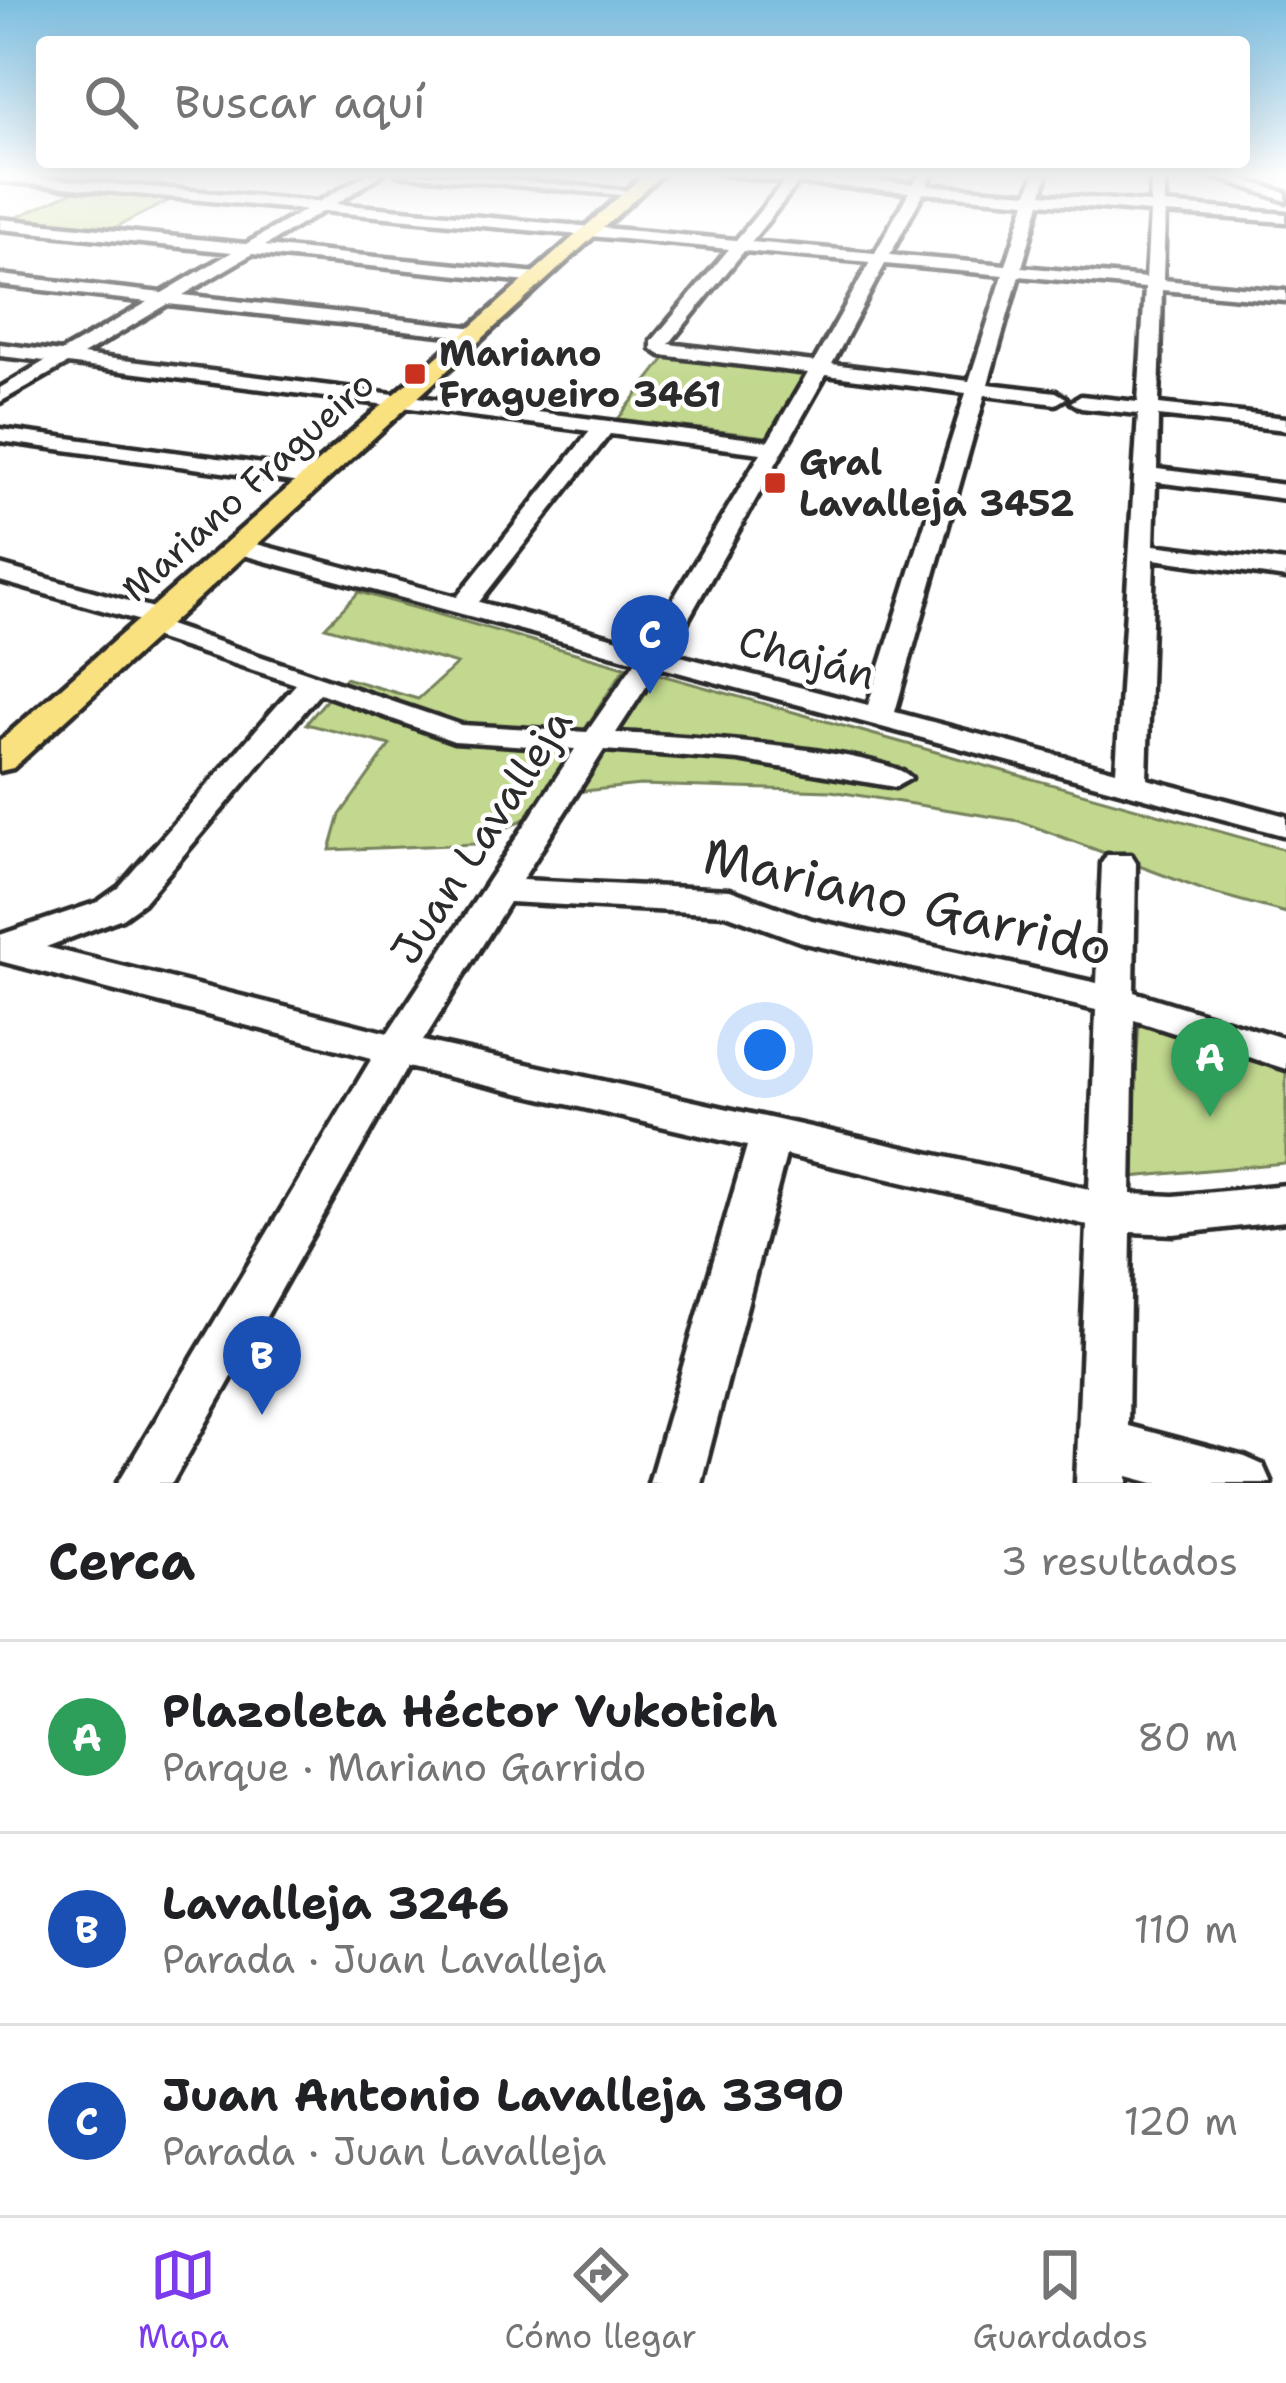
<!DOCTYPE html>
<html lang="es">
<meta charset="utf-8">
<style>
body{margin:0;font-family:"Shantell Sans",sans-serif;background:#f2f2f2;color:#202124}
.you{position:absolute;left:765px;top:1050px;width:42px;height:42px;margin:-30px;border:9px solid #fff;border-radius:50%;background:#1a73e8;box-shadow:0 0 0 18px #1a73e833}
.badge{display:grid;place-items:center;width:78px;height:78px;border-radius:50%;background:#7c3aed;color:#fff;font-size:39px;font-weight:700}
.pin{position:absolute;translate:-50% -99px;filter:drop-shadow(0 3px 6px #0008)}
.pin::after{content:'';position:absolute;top:63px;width:42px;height:36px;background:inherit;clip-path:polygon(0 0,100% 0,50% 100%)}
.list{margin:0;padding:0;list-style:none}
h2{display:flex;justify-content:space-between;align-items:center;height:156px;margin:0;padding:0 48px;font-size:51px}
h2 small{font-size:39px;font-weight:400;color:#757577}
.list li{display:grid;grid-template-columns:78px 1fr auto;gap:36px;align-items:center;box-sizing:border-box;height:192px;padding:0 48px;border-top:3px solid #e0e0e0}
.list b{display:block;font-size:45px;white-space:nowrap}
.list p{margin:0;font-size:39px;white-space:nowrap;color:#757577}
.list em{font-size:39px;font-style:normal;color:#757577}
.icon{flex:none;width:66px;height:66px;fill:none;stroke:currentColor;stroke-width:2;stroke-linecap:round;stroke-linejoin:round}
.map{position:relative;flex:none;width:1286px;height:1483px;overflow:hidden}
.search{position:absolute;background:#fff;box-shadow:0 12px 48px #0002;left:36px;right:36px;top:36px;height:132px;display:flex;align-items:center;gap:30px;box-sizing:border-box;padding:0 42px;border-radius:12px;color:#757577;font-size:45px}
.sheet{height:732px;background:#fff}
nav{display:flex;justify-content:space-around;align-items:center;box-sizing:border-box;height:168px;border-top:3px solid #e0e0e0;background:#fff;font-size:33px;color:#757577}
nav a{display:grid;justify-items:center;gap:6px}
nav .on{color:#7c3aed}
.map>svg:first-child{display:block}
</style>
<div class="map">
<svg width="1286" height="1483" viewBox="0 0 1286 1483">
<rect width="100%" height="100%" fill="#fff"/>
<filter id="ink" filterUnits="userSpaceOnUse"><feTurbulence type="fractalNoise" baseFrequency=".00833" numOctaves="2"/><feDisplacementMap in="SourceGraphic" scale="24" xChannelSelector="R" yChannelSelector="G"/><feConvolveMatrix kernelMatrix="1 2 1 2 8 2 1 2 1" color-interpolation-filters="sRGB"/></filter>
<g filter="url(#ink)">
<g fill="#c1d88e" stroke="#76825c" stroke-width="3">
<polygon points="83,187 178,196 114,228 15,218"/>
<polygon points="666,357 810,373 775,438 618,419"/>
<polygon points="359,592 625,667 528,817 475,844 330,850 340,815 390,745 306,724 345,678 418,699 457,664 325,627"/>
<polygon points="654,673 1286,850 1286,913 1206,891 1019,821 831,791 640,785 575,792"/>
<polygon points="1139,1021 1286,1071 1286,1163 1130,1177"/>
</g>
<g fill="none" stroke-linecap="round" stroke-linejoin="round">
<defs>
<g id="minor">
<path d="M0,174l318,28 49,-28h15l-46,30 400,36 48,-58 -60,-8h80l109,10 7,-10h12l-5,11 101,8 7,-19h12l-5,20 108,9 2,-29h13v30l121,10v8l-121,-9 -2,67 123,11v10l-124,-11 -3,114 127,14v12l-128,-14 -1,53 129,16v14l-130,-17 -2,63 132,17v16l-132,-19 -7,220 139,37v20l-627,-169 -43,66c47,2 270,16 295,45l-16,9 -156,-27 -135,-10 -82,130 208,10 82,30 285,63 5,-120 5,-8h24l5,8 -2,129 152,47v30l-152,-49 -3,174 43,2 112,-11v36l-112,13 -43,-2 -3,194 117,31 18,8 8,18h-117l-26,-7v7h-52l11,-258 -301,-70 -85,328h-52l98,-337 -340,-79 -235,416h-54l254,-425 -372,-97v-26l98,-33 21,-15 177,-203 -140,-46 -4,-6 6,-6 -158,-45v-16l168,47 4,6 -6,6 295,101 126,7 49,-71 -408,-110 -3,-5 12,-7 220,58 133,-166 -523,-67 -67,38v-14l45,-27 -45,-5v-12l61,8 87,-50 -148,-17v-10l162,18 70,-41 -232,-23v-10l246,25 59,-34 -305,-29zM798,183l111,9 -34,61 -124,-11zM923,193l103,9 -20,63 -116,-10zM1040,203l110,9 -4,66 -124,-11zM323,211l406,38 -77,92v8l9,6 147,18 -40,68 -685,-86 85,-51 309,34 9,-5 -9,-5 -294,-33 69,-41 286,29 8,-5 -8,-5 -273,-27zM744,251l126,11 -56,100 -145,-18zM885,264l118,11 -34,106 -137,-17zM1019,276l126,12 -7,114 -57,-6 -10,6 10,6 57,6 -22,357 -221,-59 90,-317 71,9 10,-6 -10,-6 -68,-8zM826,375l140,18 -98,312 -199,-52zM610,434l151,19 -116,193 -166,-44zM320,693l134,48 121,8 -187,284 -342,-86 76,-29 21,-15zM509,902l217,12 79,29 291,67 -7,179 -666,-148z"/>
<polygon points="397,174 450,174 639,192 632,196"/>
<polygon points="1208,174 1227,174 1286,193 1286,201"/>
<polygon points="0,429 315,471 326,478 315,485 0,441"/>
</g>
<polygon id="major" points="645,174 662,174 13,768 0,771 0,741"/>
</defs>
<use href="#minor" stroke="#2b2b2b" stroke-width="9"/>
<use href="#major" stroke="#2b2b2b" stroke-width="9"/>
<use href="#minor" fill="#fff" fill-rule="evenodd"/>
<use href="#major" fill="#fae180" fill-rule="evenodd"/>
</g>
</g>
<linearGradient id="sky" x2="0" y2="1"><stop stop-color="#7cbddf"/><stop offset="0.46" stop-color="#fff"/><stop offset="1" stop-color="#fff" stop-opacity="0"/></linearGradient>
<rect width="1286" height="381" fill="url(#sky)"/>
<g fill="#c8321e" stroke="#fff" stroke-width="4.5">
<rect x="403" y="362" width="24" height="24" rx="6"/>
<rect x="763" y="471" width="24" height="24" rx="6"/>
</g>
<g text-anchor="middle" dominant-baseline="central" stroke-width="9" stroke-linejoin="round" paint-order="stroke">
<g font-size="36" font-weight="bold" fill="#2b2b2b" stroke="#fff" text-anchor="start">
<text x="439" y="353">Mariano<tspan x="439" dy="41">Fragueiro 3461</tspan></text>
<text x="799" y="462">Gral<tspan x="799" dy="41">Lavalleja 3452</tspan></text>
</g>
<g font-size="36" fill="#2b2b2b" stroke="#fff">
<text transform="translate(248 486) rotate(-42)">Mariano Fragueiro</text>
</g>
<g font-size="42" fill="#2b2b2b" stroke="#fff">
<text transform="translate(807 657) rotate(15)">Chaján</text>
<text transform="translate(481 836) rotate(-57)">Juan Lavalleja</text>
</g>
<g font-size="51" fill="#2b2b2b" stroke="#fff">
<text transform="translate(908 901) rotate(13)">Mariano Garrido</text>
</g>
</g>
</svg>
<div class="you"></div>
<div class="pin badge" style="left:1210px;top:1117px;background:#2e9e5b">A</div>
<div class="pin badge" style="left:262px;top:1415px;background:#1a4fb4">B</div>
<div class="pin badge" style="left:650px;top:694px;background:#1a4fb4">C</div>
<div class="search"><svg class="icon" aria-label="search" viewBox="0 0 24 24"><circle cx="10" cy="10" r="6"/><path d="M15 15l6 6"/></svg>Buscar aquí</div>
</div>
<section class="sheet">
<h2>Cerca<small>3 resultados</small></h2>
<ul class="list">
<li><span class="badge" style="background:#2e9e5b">A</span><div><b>Plazoleta Héctor Vukotich</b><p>Parque · Mariano Garrido</p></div><em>80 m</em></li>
<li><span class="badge" style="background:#1a4fb4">B</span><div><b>Lavalleja 3246</b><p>Parada · Juan Lavalleja</p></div><em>110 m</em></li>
<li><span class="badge" style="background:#1a4fb4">C</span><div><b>Juan Antonio Lavalleja 3390</b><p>Parada · Juan Lavalleja</p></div><em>120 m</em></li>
</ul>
</section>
<nav>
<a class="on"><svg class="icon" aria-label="map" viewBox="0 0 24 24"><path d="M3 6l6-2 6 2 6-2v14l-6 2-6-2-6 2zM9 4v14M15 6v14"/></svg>Mapa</a>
<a><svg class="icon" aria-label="directions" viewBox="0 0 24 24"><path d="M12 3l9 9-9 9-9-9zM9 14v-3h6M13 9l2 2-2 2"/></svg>Cómo llegar</a>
<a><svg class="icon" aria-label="saved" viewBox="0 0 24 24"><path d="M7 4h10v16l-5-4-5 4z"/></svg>Guardados</a>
</nav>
